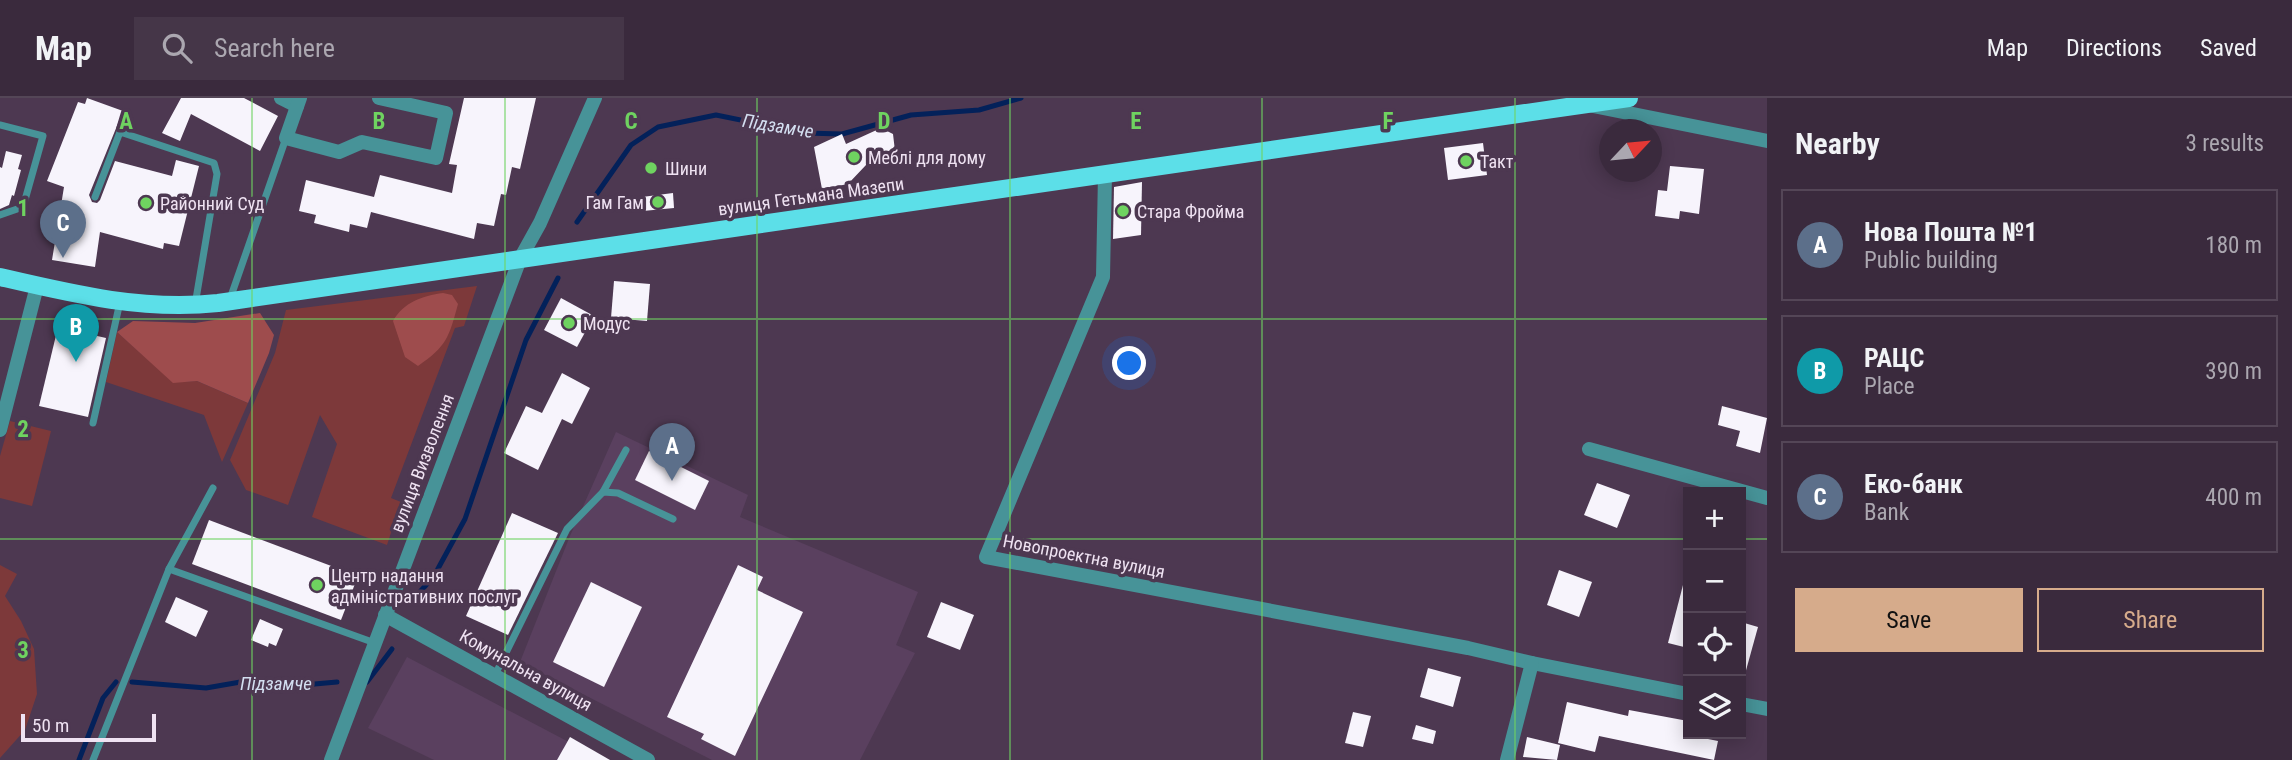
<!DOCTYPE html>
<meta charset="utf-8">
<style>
body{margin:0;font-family:"Roboto Condensed",sans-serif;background:#453648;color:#f1f3f6}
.controls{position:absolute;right:21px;bottom:21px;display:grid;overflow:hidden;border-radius:0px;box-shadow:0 4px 18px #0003}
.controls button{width:63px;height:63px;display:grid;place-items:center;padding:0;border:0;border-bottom:2px solid #544657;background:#3a2a3d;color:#f1f3f6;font:35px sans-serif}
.compass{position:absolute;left:1599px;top:21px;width:63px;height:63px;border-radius:50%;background:#3a2a3d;box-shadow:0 4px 18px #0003;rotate:64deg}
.scale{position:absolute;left:21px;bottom:18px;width:135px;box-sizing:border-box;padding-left:7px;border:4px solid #efe2f2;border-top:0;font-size:19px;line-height:24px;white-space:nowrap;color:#efe2f2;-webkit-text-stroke:5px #4d3851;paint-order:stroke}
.you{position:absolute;left:1130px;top:266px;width:24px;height:24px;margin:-18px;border:5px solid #fff;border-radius:50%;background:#1a73e8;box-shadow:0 0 0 10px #1a73e833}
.badge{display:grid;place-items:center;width:46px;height:46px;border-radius:50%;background:#d6ab8b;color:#fff;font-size:23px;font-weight:700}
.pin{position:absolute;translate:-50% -58px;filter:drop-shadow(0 2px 4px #0008)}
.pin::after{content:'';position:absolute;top:37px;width:24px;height:21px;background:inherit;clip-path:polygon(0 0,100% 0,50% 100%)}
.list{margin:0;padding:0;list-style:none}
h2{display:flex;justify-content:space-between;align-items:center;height:91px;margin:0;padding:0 28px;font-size:30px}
h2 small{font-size:23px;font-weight:400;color:#aba7b0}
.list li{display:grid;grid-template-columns:46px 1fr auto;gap:21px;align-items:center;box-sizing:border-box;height:112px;margin:0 14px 14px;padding:0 14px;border:2px solid #544657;border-radius:0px}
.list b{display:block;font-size:26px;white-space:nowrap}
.list p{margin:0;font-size:23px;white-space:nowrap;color:#aba7b0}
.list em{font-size:23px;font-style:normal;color:#aba7b0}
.actions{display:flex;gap:14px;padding:21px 28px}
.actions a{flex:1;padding:16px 0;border:2px solid #d6ab8b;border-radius:0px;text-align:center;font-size:24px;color:#d6ab8b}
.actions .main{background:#d6ab8b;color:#111}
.icon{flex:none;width:38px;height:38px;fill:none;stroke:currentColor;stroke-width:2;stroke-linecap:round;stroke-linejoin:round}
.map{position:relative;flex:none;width:1767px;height:662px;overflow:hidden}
header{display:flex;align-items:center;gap:42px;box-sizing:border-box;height:98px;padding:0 35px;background:#3a2a3d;border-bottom:2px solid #544657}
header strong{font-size:33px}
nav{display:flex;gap:38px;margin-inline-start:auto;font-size:24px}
.search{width:490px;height:63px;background:#453648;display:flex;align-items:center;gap:18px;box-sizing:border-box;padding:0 24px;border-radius:0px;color:#aba7b0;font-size:26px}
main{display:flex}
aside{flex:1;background:#3a2a3d}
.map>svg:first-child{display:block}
</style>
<header>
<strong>Map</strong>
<div class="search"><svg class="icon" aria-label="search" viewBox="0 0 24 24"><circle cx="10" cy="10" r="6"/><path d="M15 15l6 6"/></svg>Search here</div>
<nav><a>Map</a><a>Directions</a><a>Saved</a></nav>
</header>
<main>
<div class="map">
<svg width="1767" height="662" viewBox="0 0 1767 662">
<rect width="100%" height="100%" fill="#4d3851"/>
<g fill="#5a405f">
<polygon points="616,334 748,397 740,419 918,494 896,547 915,555 860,662 712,662 520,564 570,438"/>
<polygon points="407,559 603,662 434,662 368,630"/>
</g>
<g fill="#7d393a">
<polygon points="477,188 464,228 455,230 391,400 401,404 387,447 312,419 337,346 320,317 288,407 246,392 230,362 275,255 286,212"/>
<polygon points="117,234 173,284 197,283 248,305 222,364 204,317 106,284"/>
<polygon points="10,323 51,333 32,408 0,400 0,358"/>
<polygon points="0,467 17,476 5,498 21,523 34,551 37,596 25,632 0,660"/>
</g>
<g fill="#9e4c4d">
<path d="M443,195l9,2 6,9c-9,33 -11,42 -40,62l-13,-9 -12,-36c11,-19 29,-25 50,-28z"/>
<polygon points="260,215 274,237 269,255 248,305 197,283 173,285 117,234 133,223 195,225"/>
</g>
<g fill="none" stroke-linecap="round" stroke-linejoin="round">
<g stroke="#03215a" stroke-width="5">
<polyline points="577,124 631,47 658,29 716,17 805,35 842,36 911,17 979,12 1021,0"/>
<polyline points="411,504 434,478 465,421 526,242 558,180"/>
<polyline points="132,584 206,590 252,582 281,589 337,584"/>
<polyline points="367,584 392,551"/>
<polyline points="79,662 103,600 116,584"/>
</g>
</g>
<g fill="#f7f4fc">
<polygon points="87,0 123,13 89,97 92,104 97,105 100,102 115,63 172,78 176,62 199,68 179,148 164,145 163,151 100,134 95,169 52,162 64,89 47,83 78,4 85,6"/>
<polygon points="181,0 244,0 278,18 260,53 191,16 180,43 162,35"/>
<polygon points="464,0 536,0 520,71 512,69 506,97 501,96 494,128 477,125 474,141 371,114 367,130 350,126 349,134 314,125 316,117 299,113 306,82 374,99 380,77 452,95 457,67 449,66"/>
<polygon points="881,30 893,36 895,53 887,66 866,67 848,86 822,91 814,49 842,36 846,46"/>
<polygon points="1483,45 1487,77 1448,82 1444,50"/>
<polygon points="6,53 22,57 18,71 21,72 14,98 12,97 9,107 0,111 0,69 2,70"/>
<polygon points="1670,68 1704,71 1699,116 1680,113 1679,121 1655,118 1658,92 1667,93"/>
<polygon points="1142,84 1141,137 1113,141 1114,89"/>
<polygon points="673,95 674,110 643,113 642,99"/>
<polygon points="614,183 650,186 647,223 611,220"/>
<polygon points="561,200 594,218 577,249 544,232"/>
<polygon points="58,229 106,240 88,319 39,308"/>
<polygon points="562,275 590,290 572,326 562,321 538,372 504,355 526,308 542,315"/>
<polygon points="1722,308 1767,320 1760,355 1736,348 1740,333 1718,327"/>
<polygon points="649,353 709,383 695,412 635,382"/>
<polygon points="1597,385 1630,397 1617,430 1584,417"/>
<polygon points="512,415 558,435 508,537 466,518"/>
<polygon points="209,422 358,478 341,522 192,466"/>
<polygon points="738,467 763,479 757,492 803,514 735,658 701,641 704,636 667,619"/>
<polygon points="1559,472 1592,484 1579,519 1547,507"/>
<polygon points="591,484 642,509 604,589 553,564"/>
<polygon points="1683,487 1688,487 1688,550 1668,545"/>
<polygon points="176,499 208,513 196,539 165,524"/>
<polygon points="941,504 974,517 960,552 927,539"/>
<polygon points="260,521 283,531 276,548 269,545 268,549 251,542"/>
<polygon points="1741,524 1758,529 1745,576 1741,576"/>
<polygon points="1428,570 1461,579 1453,609 1420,599"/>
<polygon points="1567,604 1628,618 1629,612 1688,623 1688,636 1703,636 1703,640 1718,643 1714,662 1599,638 1595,654 1558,645"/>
<polygon points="1353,614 1371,618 1363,649 1345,645"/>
<polygon points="1416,627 1436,633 1433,646 1412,641"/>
<polygon points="570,639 610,662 557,662"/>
<polygon points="1527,639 1560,647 1557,662 1523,659"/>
</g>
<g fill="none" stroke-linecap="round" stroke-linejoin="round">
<g stroke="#479398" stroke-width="7">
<polyline points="0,27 43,38 23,109 0,117"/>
<polyline points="95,99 120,34 214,65 217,76 195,207"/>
<polyline points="230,201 286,40"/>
<polyline points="93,325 120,204"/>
<polyline points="603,394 626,352"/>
<polyline points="169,471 375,545"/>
<polyline points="495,577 567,431 603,394 618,395 673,421"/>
<polyline points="93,662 169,471 213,390"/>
</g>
<g stroke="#479398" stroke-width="14">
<polyline points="281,0 297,8"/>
<polyline points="300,0 286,40 339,54 362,44 436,60 446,15 379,0"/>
<polyline points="1593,8 1767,43"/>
<polyline points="1105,76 1103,179 986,459 1468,550 1532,565 1688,596"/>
<polyline points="0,332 37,188"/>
<polyline points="1589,351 1767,400"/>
<polyline points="385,517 648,662"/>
<polyline points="1741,606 1767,611"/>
<polyline points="331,662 520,161 540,125 595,0"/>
<polyline points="1507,662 1532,565"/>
</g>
<path stroke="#5cdfe8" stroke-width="18" d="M0,179c73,17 143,34 218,26l1411,-205"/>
</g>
<path fill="none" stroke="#6fd360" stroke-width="2" stroke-opacity="0.55" d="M252,0v662M505,0v662M757,0v662M1010,0v662M1262,0v662M1515,0v662M0,221h1767M0,441h1688M1741,441h26"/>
<g fill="#6fd360" stroke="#4d3851" stroke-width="2.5">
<circle cx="854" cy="59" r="7"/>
<circle cx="1466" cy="63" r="7"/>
<circle cx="651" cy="70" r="7"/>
<circle cx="658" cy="104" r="7"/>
<circle cx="146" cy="105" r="7"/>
<circle cx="1123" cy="113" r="7"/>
<circle cx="569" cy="225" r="7"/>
<circle cx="317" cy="487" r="7"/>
</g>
<g text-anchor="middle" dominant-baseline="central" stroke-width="7" stroke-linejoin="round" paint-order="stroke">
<g font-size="18" fill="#efe2f2" stroke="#4d3851" text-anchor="start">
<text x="868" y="59">Меблі для дому</text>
<text x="1480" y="63">Такт</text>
<text x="665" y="70">Шини</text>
<text x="644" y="104" text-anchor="end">Гам Гам</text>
<text x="160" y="105">Районний Суд</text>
<text x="1137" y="113">Стара Фройма</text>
<text x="583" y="225">Модус</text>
<text x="331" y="477">Центр надання<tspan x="331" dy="21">адміністративних послуг</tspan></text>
</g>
<g font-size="18" fill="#efe2f2" stroke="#4d3851">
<text transform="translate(811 98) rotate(-8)">вулиця Гетьмана Мазепи</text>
<text transform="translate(422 365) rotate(-69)">вулиця Визволення</text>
<text transform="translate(1084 458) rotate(11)">Новопроектна вулиця</text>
<text transform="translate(526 572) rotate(29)">Комунальна вулиця</text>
</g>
<g font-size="19" font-style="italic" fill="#d3def0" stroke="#4d3851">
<text transform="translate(778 28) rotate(9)">Підзамче</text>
<text x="276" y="585">Підзамче</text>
</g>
</g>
<g font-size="23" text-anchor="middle" font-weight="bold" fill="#6fd360" stroke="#4d3851" stroke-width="7" stroke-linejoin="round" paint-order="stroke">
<text x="126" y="31">A</text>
<text x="379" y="31">B</text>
<text x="631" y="31">C</text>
<text x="884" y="31">D</text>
<text x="1136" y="31">E</text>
<text x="1388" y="31">F</text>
<text x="23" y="118">1</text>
<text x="23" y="339">2</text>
<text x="23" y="560">3</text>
</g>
</svg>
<div class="controls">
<button>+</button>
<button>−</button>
<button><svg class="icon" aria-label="locate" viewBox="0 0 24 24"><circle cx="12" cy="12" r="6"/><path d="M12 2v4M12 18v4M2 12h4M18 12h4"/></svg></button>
<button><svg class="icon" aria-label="layers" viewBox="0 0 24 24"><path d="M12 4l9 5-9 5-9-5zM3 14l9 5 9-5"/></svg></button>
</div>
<svg class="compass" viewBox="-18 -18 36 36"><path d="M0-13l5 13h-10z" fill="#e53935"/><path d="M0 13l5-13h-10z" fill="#aba7b0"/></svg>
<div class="scale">50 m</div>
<div class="you"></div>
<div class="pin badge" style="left:672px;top:383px;background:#5c6f8a">A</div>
<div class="pin badge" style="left:76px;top:264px;background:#0f9aa8">B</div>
<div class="pin badge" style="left:63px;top:160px;background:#5c6f8a">C</div>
</div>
<aside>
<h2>Nearby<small>3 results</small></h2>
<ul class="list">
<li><span class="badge" style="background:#5c6f8a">A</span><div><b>Нова Пошта №1</b><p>Public building</p></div><em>180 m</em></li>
<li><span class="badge" style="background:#0f9aa8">B</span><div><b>РАЦС</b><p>Place</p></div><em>390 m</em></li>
<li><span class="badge" style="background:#5c6f8a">C</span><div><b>Еко-банк</b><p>Bank</p></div><em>400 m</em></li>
</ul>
<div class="actions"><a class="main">Save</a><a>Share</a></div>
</aside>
</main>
